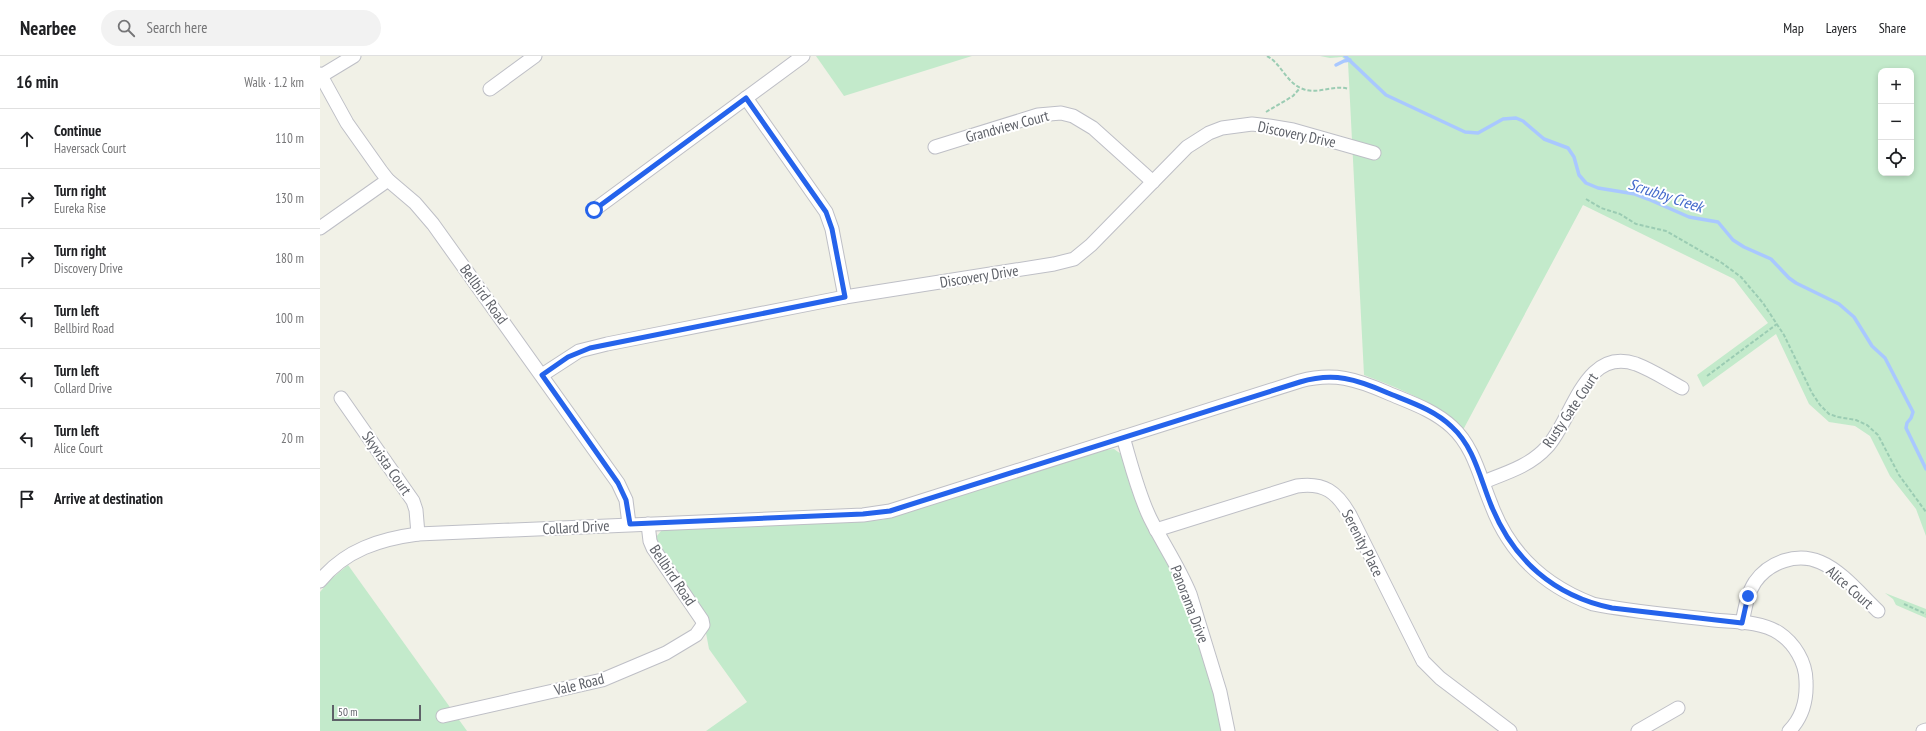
<!DOCTYPE html>
<meta charset="utf-8">
<style>
body{margin:0;font-family:"PT Sans Narrow",sans-serif;background:#f2f2f2;color:#202124}
.controls{position:absolute;right:12px;top:12px;display:grid;overflow:hidden;border-radius:8px;box-shadow:0 2px 6px #0003}
.controls button{width:36px;height:36px;display:grid;place-items:center;padding:0;border:0;border-bottom:1px solid #e0e0e0;background:#fff;color:#202124;font:20px sans-serif}
.scale{position:absolute;left:12px;bottom:10px;width:89px;box-sizing:border-box;padding-left:4px;border:2px solid #5e6168;border-top:0;font-size:11px;line-height:14px;white-space:nowrap;color:#5e6168;-webkit-text-stroke:3px #fff;paint-order:stroke}
.stop{position:absolute;width:12px;height:12px;margin:-9px;border:3px solid #2563eb;border-radius:50%;background:#fff}
.stop.end{background:#2563eb;border-color:#fff;box-shadow:0 1px 4px #0008}
.list{margin:0;padding:0;list-style:none}
h2{display:flex;justify-content:space-between;align-items:center;height:52px;margin:0;padding:0 16px;font-size:17px}
h2 small{font-size:13px;font-weight:400;color:#757577}
.list li{display:grid;grid-template-columns:26px 1fr auto;gap:12px;align-items:center;box-sizing:border-box;height:60px;padding:0 16px;border-top:1px solid #e0e0e0}
.list b{display:block;font-size:15px;white-space:nowrap}
.list p{margin:0;font-size:13px;white-space:nowrap;color:#757577}
.list em{font-size:13px;font-style:normal;color:#757577}
.icon{flex:none;width:22px;height:22px;fill:none;stroke:currentColor;stroke-width:2;stroke-linecap:round;stroke-linejoin:round}
.map{position:relative;flex:none;width:1606px;height:675px;overflow:hidden}
header{display:flex;align-items:center;gap:24px;box-sizing:border-box;height:56px;padding:0 20px;background:#fff;border-bottom:1px solid #e0e0e0}
header strong{font-size:19px}
nav{display:flex;gap:22px;margin-inline-start:auto;font-size:14px}
.search{width:280px;height:36px;background:#f2f2f2;display:flex;align-items:center;gap:10px;box-sizing:border-box;padding:0 14px;border-radius:22px;color:#757577;font-size:15px}
main{display:flex}
aside{flex:1;background:#fff}
.map>svg:first-child{display:block}
</style>
<header>
<strong>Nearbee</strong>
<div class="search"><svg class="icon" aria-label="search" viewBox="0 0 24 24"><circle cx="10" cy="10" r="6"/><path d="M15 15l6 6"/></svg>Search here</div>
<nav><a>Map</a><a>Layers</a><a>Share</a></nav>
</header>
<main>
<aside>
<h2>16 min<small>Walk · 1.2 km</small></h2>
<ul class="list">
<li><svg class="icon" aria-label="ahead" viewBox="0 0 24 24"><path d="M12 20V5M6 11l6-6 6 6"/></svg><div><b>Continue</b><p>Haversack Court</p></div><em>110 m</em></li>
<li><svg class="icon" aria-label="right" viewBox="0 0 24 24"><path d="M7 20v-9h11M14 6l5 5-5 5"/></svg><div><b>Turn right</b><p>Eureka Rise</p></div><em>130 m</em></li>
<li><svg class="icon" aria-label="right" viewBox="0 0 24 24"><path d="M7 20v-9h11M14 6l5 5-5 5"/></svg><div><b>Turn right</b><p>Discovery Drive</p></div><em>180 m</em></li>
<li><svg class="icon" aria-label="left" viewBox="0 0 24 24"><path d="M17 20v-9H6M10 6l-5 5 5 5"/></svg><div><b>Turn left</b><p>Bellbird Road</p></div><em>100 m</em></li>
<li><svg class="icon" aria-label="left" viewBox="0 0 24 24"><path d="M17 20v-9H6M10 6l-5 5 5 5"/></svg><div><b>Turn left</b><p>Collard Drive</p></div><em>700 m</em></li>
<li><svg class="icon" aria-label="left" viewBox="0 0 24 24"><path d="M17 20v-9H6M10 6l-5 5 5 5"/></svg><div><b>Turn left</b><p>Alice Court</p></div><em>20 m</em></li>
<li><svg class="icon" aria-label="arrive" viewBox="0 0 24 24"><path d="M6 21V4h12l-3 4 3 4H6"/></svg><div><b>Arrive at destination</b></div></li>
</ul>
</aside>
<div class="map">
<svg width="1606" height="675" viewBox="0 0 1606 675">
<rect width="100%" height="100%" fill="#f1f1e7"/>
<g fill="#c3eacb" fill-rule="evenodd">
<polygon points="496,0 652,0 524,40"/>
<path d="M1000,0h606v480l-10,-27 -26,-33 -20,-40 -15,-10 -26,-4 -20,-18 -33,-70 -73,53 -6,-12 71,-52 -34,-44 -151,-74 -120,225c-24,-27 -66,-42 -99,-55l-16,-313 -6,-5 -12,1zM1561,15h30v102h-30z"/>
<polygon points="794,393 801,398 816,444 829,475 860,529 899,654 902,675 386,675 427,646 389,593 386,577 388,563 386,558 338,489 336,481 341,475 352,473 562,464 785,394"/>
<polygon points="28,509 147,675 0,675 0,536 11,523"/>
<polygon points="1565,537 1606,553 1606,562 1576,549 1573,543"/>
</g>
<g fill="none" stroke-linecap="round" stroke-linejoin="round">
<g stroke="#a9c8ff" stroke-width="3.5">
<polyline points="1025,0 1066,39 1145,76 1158,77 1183,63 1196,62 1203,65 1224,83 1248,92 1254,101 1259,119 1266,127 1278,132 1315,138 1328,143 1369,161 1398,166 1413,184 1424,191 1451,203 1469,222 1476,227 1519,248 1534,261 1552,290 1565,302 1593,356 1591,362 1587,367 1586,372 1606,413"/>
<polyline points="1016,9 1024,5 1030,4"/>
</g>
<defs>
<g id="minor">
<polyline points="0,18 27,67 61,115 68,124 95,147 113,168 298,427 306,444 309,468"/>
<polyline points="1,20 34,0"/>
<polyline points="170,33 215,0"/>
<polyline points="426,42 506,156 512,173 525,241"/>
<polyline points="615,91 718,59 741,57 753,60 773,72 833,126"/>
<polyline points="274,154 483,0"/>
<polyline points="0,172 68,124"/>
<polyline points="222,319 259,295 287,288 525,241 734,208 754,203 771,189 867,91 889,77 902,72 932,68 949,70 973,74 1054,97"/>
<polyline points="21,342 93,445 96,454 98,478"/>
<path d="M803,381c8,27 15,56 27,81 13,26 29,49 40,76l30,98 8,39"/>
<path d="M1163,426c23,-9 47,-16 64,-35 26,-28 37,-101 89,-83 16,6 31,16 46,24"/>
<path d="M836,474l141,-44c27,-4 40,6 53,29l73,146 17,17 70,53"/>
<path d="M0,525c25,-31 60,-42 98,-47l445,-19 27,-4 410,-130c34,-9 56,-2 88,12 21,9 46,17 64,34 22,20 28,51 39,77 18,49 54,82 102,100 40,8 81,11 121,16 20,2 47,1 65,13 15,10 27,29 27,48 1,19 -3,36 -17,50"/>
<path d="M1422,567c3,-14 5,-29 13,-41 14,-20 42,-30 65,-20 22,9 41,33 58,49"/>
<polyline points="123,660 282,624 346,597 376,579 383,569 382,564 333,492 330,485 328,468"/>
<polyline points="1318,675 1358,652"/>
<polyline points="1603,675 1606,674"/>
</g>
</defs>
<use href="#minor" stroke="#bebfc6" stroke-width="15"/>
<g stroke="#9bccb3" stroke-width="2" stroke-dasharray="4 2" stroke-linecap="butt">
<path d="M947,0c15,8 19,27 36,33 15,6 30,-5 46,0"/>
<polyline points="946,56 973,40 980,32"/>
<polyline points="1266,143 1281,152 1300,158 1316,168 1346,175 1402,207 1421,221 1443,247 1464,279 1492,337 1500,349 1509,358 1518,361 1536,364 1547,369 1558,379 1579,419 1606,456"/>
<polyline points="1387,320 1457,268"/>
<polyline points="1584,548 1606,558"/>
</g>
<use href="#minor" stroke="#fff" stroke-width="13"/>
</g>
<g fill="none" stroke-linecap="round" stroke-linejoin="round">
<path stroke="#2563eb" stroke-width="5" d="M274,154l152,-112 80,114 6,17 13,68 -255,51 -22,9 -26,18 76,108 8,17 4,24 233,-10 27,-3 410,-129c34,-10 56,-3 88,11 22,9 47,17 64,34 22,20 28,51 39,78 22,55 63,91 121,103l130,15 6,-27"/>
</g>
<g text-anchor="middle" dominant-baseline="central" stroke-width="4" stroke-linejoin="round" paint-order="stroke">
<g font-size="15" fill="#5e6168" stroke="#fff">
<text transform="translate(687 70) rotate(-15)">Grandview Court</text>
<text transform="translate(977 78) rotate(12)">Discovery Drive</text>
<text transform="translate(659 220) rotate(-9)">Discovery Drive</text>
<text transform="translate(164 238) rotate(54)">Bellbird Road</text>
<text transform="translate(1250 354) rotate(-56)">Rusty Gate Court</text>
<text transform="translate(67 407) rotate(55)">Skyvista Court</text>
<text transform="translate(256 471) rotate(-3)">Collard Drive</text>
<text transform="translate(1043 487) rotate(63)">Serenity Place</text>
<text transform="translate(353 519) rotate(56)">Bellbird Road</text>
<text transform="translate(1530 531) rotate(41)">Alice Court</text>
<text transform="translate(870 548) rotate(69)">Panorama Drive</text>
<text transform="translate(259 628) rotate(-14)">Vale Road</text>
</g>
<g font-size="16" font-style="italic" fill="#436acb" stroke="#fff">
<text transform="translate(1346 139) rotate(18)">Scrubby Creek</text>
</g>
</g>
</svg>
<div class="controls">
<button>+</button>
<button>−</button>
<button><svg class="icon" aria-label="locate" viewBox="0 0 24 24"><circle cx="12" cy="12" r="6"/><path d="M12 2v4M12 18v4M2 12h4M18 12h4"/></svg></button>
</div>
<div class="scale">50 m</div>
<div class="stop" style="left:274px;top:154px"></div>
<div class="stop end" style="left:1428px;top:540px"></div>
</div>
</main>
